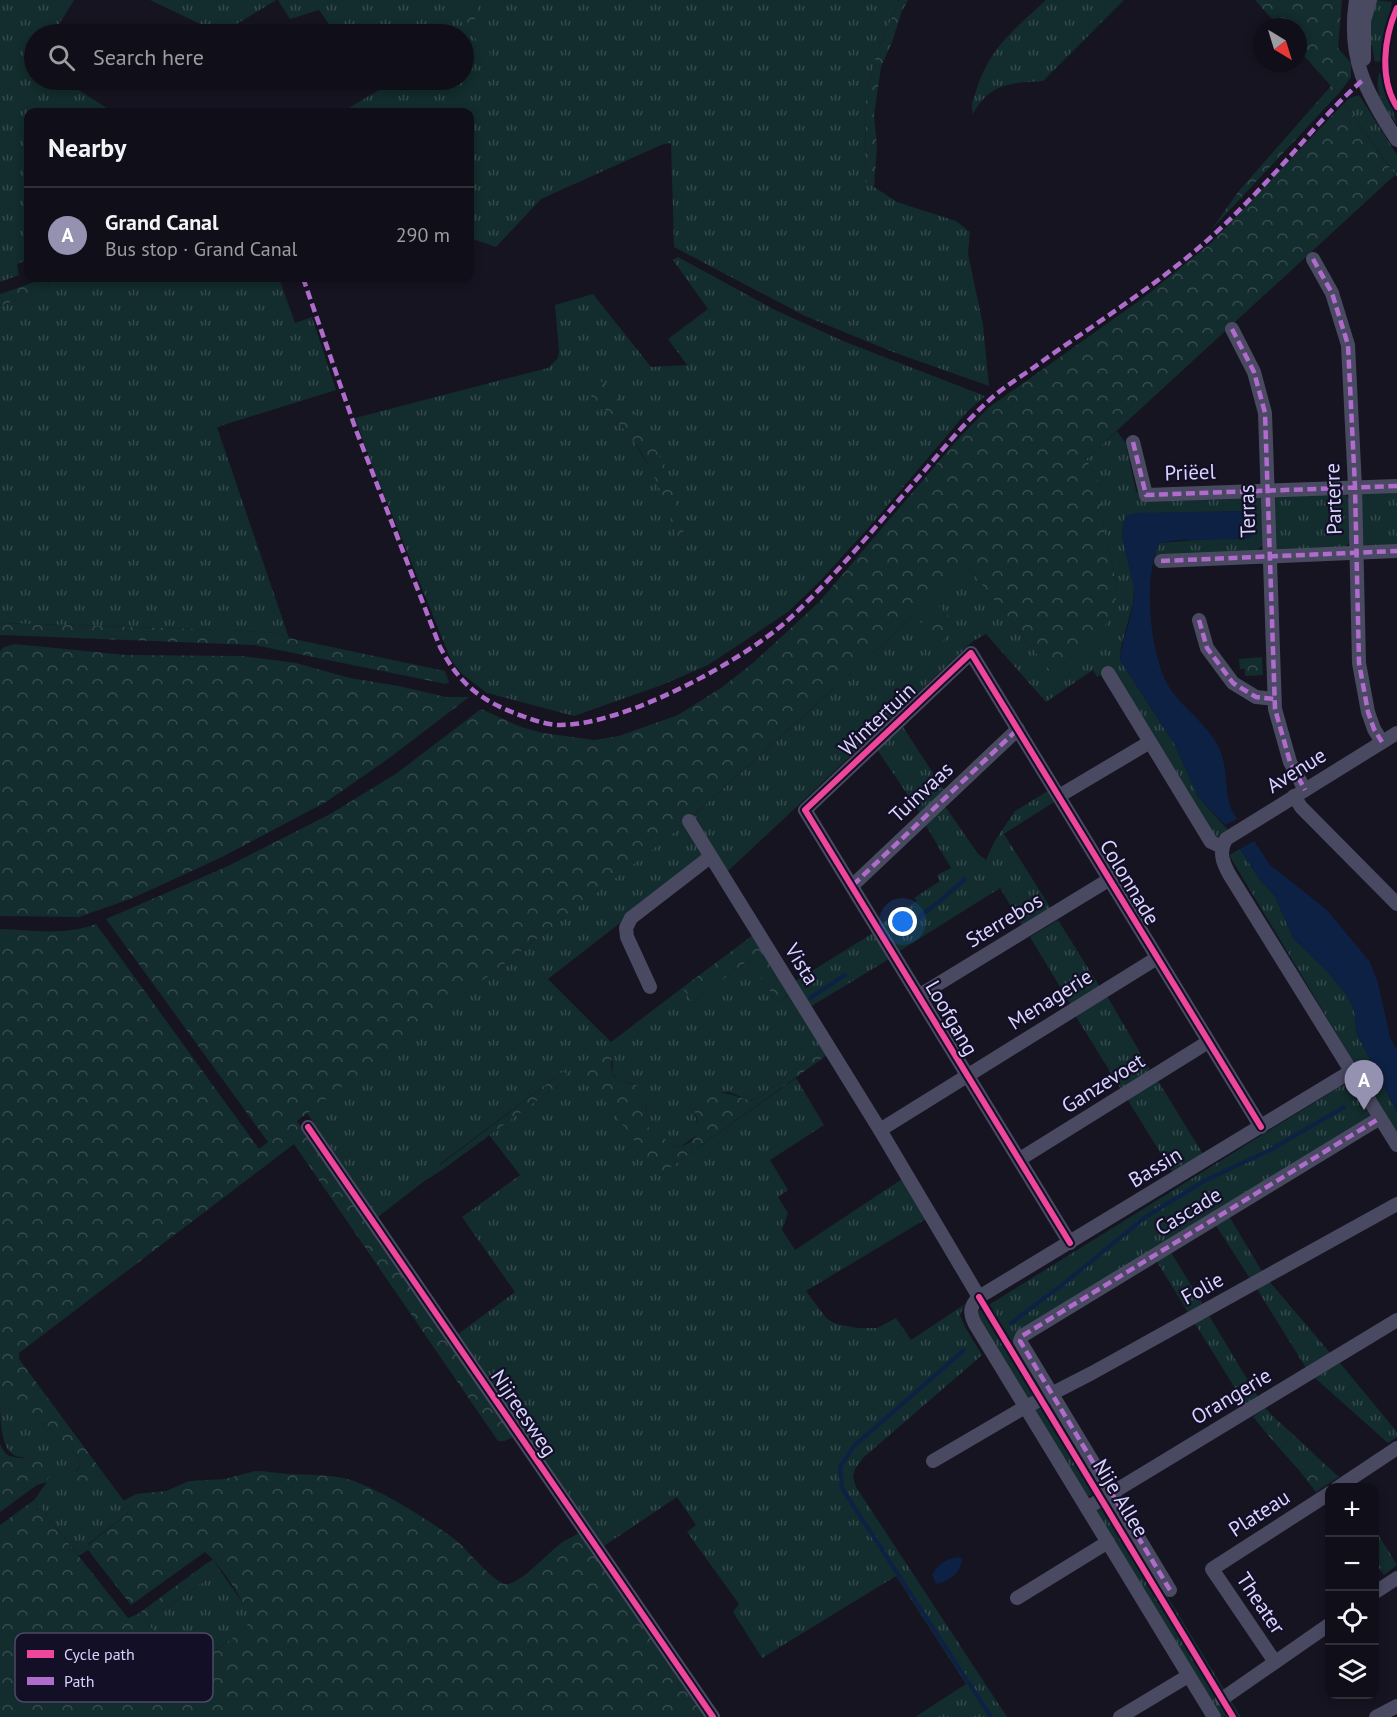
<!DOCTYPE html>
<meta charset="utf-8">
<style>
body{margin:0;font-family:"PT Sans",sans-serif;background:#191822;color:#f1f3f6}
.controls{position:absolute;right:18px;bottom:18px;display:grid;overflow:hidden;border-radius:12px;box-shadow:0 3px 9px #0003}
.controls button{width:54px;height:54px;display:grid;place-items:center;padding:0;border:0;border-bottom:2px solid #302f38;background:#100f19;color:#f1f3f6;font:30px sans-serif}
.compass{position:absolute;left:1253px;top:18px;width:54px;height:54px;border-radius:50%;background:#100f19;box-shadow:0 3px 9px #0003;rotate:142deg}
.you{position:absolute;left:903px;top:922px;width:21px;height:21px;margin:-15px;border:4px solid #fff;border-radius:50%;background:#1a73e8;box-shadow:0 0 0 9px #1a73e833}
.badge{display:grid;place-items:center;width:39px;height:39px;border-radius:50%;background:#9591b1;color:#fff;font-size:20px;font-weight:700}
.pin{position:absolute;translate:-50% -50px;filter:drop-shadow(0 2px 3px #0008)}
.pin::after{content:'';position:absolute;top:32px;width:21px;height:18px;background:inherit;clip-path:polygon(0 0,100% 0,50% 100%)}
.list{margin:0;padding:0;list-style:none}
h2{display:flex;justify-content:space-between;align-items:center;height:78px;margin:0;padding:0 24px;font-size:26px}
h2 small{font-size:20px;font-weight:400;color:#9c9ca2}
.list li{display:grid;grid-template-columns:39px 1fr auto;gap:18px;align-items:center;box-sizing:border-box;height:96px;padding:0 24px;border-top:2px solid #302f38}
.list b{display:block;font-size:22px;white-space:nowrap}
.list p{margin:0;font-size:20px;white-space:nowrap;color:#9c9ca2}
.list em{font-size:20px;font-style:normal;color:#9c9ca2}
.icon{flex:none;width:33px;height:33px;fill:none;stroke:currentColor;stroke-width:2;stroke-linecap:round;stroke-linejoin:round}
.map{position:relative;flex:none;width:1397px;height:1717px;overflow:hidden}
.search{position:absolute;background:#100f19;box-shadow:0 3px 9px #0003;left:24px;top:24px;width:450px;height:66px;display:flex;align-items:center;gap:15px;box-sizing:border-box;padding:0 21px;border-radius:33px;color:#9c9ca2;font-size:22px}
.panel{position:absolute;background:#100f19;box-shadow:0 3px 9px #0003;left:24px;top:108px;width:450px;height:174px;border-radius:12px}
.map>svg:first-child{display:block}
</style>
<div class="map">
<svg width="1397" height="1717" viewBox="0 0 1397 1717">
<defs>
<pattern id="grass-tufts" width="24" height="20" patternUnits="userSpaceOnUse" patternTransform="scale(1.5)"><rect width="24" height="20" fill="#132c2d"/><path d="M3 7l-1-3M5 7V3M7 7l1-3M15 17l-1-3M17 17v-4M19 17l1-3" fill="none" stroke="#354a4c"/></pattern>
<pattern id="forest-crowns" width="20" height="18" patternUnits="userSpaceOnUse" patternTransform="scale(1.5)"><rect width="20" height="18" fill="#132c2d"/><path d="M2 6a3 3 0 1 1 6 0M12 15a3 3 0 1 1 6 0" fill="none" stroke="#354a4c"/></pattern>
</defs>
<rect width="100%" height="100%" fill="#161421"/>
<g fill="url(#grass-tufts)" fill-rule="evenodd">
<polygon points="0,0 74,0 53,34 34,34 34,80 63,80 113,112 28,112 28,260 17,264 19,275 0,282"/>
<polygon points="150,0 276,0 230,28 215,31"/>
<polygon points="278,0 899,0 876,56 866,94 865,181 897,202 956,221 970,232 968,254 983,325 989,386 893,352 805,316 674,247 671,143 661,145 541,199 496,247 470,238 470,112 349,112 347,109 384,87 379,80 464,80 464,34 336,34 319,10 290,19"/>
<path d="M1046,0h78l-81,81c-31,2 -54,2 -70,33 -3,-10 1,-16 4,-26 13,-41 39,-60 69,-88z"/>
<polygon points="1376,0 1392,2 1381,61 1375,62 1372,46 1370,46 1370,11"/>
<path d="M1379,73l3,2 15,49c-13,-15 -23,-30 -18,-51z"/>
<polygon points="1359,95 1397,155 1397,177 1344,103 1350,98"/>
<path d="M678,257l95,52 70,32 142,55 -18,16 -96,113 -50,55 -33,32 -80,53 -46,20 -88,31 -87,-23 -25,-19 -11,-14 -77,-190 -19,-52 193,-50 10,-10 1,-7 -4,-46 38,-11 58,73 36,-2 -19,-26 40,-30 -35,-49zM596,377l41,41 50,128 -7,2 -16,-50 -10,-24 -25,-40 -16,-17z"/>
<polygon points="47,278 279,278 295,323 312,317 336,390 217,427 289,638 277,633 229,630 0,623 0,306 50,288"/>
<polygon points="1117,431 1126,444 1136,491 1142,498 1258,497 1261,500 1263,545 1255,552 1154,555 1160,543 1254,535 1252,513 1242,511 1127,515 1122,535 1134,587 1133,604 1121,647 1120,660 1175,745 1199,798 1229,831 1216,839 1110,669 1097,677 1093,670 1046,702 986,634 973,641 727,872 693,816 968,567 1052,673 1094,640 1114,612 1117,584 1101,517 1101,486 1086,459"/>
<polygon points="1397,490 1397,547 1363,546 1359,496 1362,493"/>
<polygon points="1344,493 1349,499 1351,541 1343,549 1278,550 1275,548 1274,496"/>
<polygon points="901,724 946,793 922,816 876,748"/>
<polygon points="1048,791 1054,802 1004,834 1052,910 1023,927 1000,888 898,952 881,924 917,901 914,898 940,881 937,875 951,868 925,824 945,806 978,854 986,860 994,842 1015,811"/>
<polygon points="684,824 705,857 548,979 611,1042 682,988 695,1004 697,998 749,960 778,1003 790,994 823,1048 760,1097 750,1101 729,1092 716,1093 695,1115 699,1129 696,1136 680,1147 670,1146 651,1132 647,1125 645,1119 647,1106 635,1084 617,1080 612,1073 613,1061 599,1051 660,1175 796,1078 824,1125 770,1160 788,1190 778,1197 788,1213 782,1230 795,1250 902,1179 926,1219 806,1291 827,1319 836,1324 858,1328 877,1328 896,1318 911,1340 965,1304 960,1315 965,1327 982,1355 863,1458 855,1469 853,1477 856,1487 1007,1717 915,1717 966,1684 896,1576 762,1658 733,1612 739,1604 687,1532 696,1525 677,1497 604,1546 458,1334 515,1292 462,1217 520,1175 489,1135 569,1077 564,1071 440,1164 442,1170 423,1182 378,1217 307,1113 524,949"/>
<polygon points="1240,849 1260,880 1275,896 1293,938 1327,971 1346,994 1354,1009 1357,1034 1397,1112 1397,1134 1229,855"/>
<polygon points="1058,920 1100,987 1071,1005 1030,937"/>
<polygon points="873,933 889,959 810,1007 794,982"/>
<polygon points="1107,996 1152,1073 1122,1091 1075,1015"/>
<polygon points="1158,1081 1203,1154 1173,1173 1127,1099"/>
<polygon points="1349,1081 1370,1116 1019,1332 1046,1392 1029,1401 977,1316 979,1311"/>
<polygon points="1229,1216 1263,1273 1251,1280 1215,1224"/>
<polygon points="1170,1251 1204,1306 1189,1314 1156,1260"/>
<polygon points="1269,1281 1331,1354 1306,1368 1257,1289"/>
<polygon points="1208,1314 1258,1397 1246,1406 1194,1322"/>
<polygon points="1340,1363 1397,1432 1397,1437 1388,1443 1315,1378"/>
<path d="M0,1396l9,3 28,24 9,1 33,35 2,6 -5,6 19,8 9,-5 26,35 -4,6 -38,29v6l-9,6 -45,-56 13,-18 -24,-25c-23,2 -23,-38 -23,-61z"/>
<polygon points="1048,1400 1102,1489 1088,1497 1034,1408"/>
<polygon points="1265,1408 1277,1420 1263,1429 1253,1417"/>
<polygon points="1295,1436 1317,1457 1298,1469 1279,1448"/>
<polygon points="1110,1502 1241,1717 1222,1717 1096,1511"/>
<polygon points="1374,1528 1397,1565 1384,1575 1375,1563"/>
<polygon points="213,1560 247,1609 251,1620 242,1631 185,1672 146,1621 201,1584 212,1573 207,1563"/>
</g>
<g fill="url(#forest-crowns)">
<polygon points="465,0 481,0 474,22 493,59 460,20"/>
<polygon points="899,0 908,0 902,11 892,42 881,67 874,115 877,147 874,187 865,181 866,94 876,56"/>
<polygon points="1255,0 1342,0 1338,48 1351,63 1351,77 1340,92 1211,230 1238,192 1331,86 1298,49 1298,27 1279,27"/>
<path d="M1344,103l51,72 -309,284 15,27v31l16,67 -2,28 -21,28 -42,33 -84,-106 -293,265 -151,117 -227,172 218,315 -10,5h-7l-204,-297 -275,209v6l85,115 -24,15 -4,-1 -5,-8 10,-15 -2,-6 -33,-35 -9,-1 -8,-5 -20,-19 -9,-3v-467c32,1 65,7 96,-5l163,225 9,-7 -162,-223 120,-52 106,-54 65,-40 84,-64 40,18 22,6 51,7 25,-4 59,-21 43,-27 32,-25 66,-61 139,-163 30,-31 155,-110 68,-55z"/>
<polygon points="46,278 50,288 0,306 0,294"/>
<path d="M596,376l41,42 30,51 20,77 -7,2c-11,-33 -20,-66 -39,-96 -13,-21 -32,-39 -50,-56z"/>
<polygon points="939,606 958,626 938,645 919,625"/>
<polygon points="0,623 229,630 277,633 289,638 445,671 449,682 446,684 254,645 0,635"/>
<polygon points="15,644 126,655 242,656 296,663 350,678 399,686 446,697 469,697 388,759 326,802 222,857 133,898 79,917 0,916 0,651 4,647"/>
<polygon points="1262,657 1263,675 1245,676 1245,669 1240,669 1239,659"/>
<polygon points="753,935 789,994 778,1003 749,960 697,998 695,1004 682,988"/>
<path d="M823,1048l4,7 -167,120 -81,-109 20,-15 11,4c3,7 0,12 2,18 4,13 25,6 31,18 9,15 -3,22 8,41l12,4 7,10c12,3 29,-5 28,-19 0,-6 -3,-13 -4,-19 20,-24 33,-14 57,-7l9,-4z"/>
<polygon points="564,1071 569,1077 442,1170 440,1165"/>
<polygon points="1277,1420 1295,1436 1279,1448 1263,1429"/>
<path d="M0,1444c2,4 4,9 8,11 13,8 50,-6 39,27l-10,3 -37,27z"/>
<polygon points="1317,1457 1339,1477 1316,1492 1298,1469"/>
<path d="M255,1471c11,0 21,2 32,3 21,1 44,0 64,6 30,10 82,42 107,62 10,9 37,41 47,42 15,2 46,-35 59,-43 5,-3 11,-5 16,-9l126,185h-706v-192l34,-25 94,118 10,-4 69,-51 5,10 -1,4 -65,44 40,51 56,-41 9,-11c-8,-21 -29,-53 -46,-68l-74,53 -43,-55v-5l38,-30 4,-6 -7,-8 13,-7 30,-3 23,-10 36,-2z"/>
</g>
<g fill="#0d2144">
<path d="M1242,511l10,2 2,22 -7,4 -69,1 -18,3c-18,32 -10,113 9,144 14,22 39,37 50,61 8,16 6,37 10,54 1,6 5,12 8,17l-12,6 -26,-27 -24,-53 -55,-85c2,-24 16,-48 14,-73 -2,-19 -20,-56 -7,-72l9,-2z"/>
<polygon points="1254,841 1270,865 1326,909 1370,962 1378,983 1390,1037 1397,1050 1397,1112 1357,1034 1354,1009 1346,994 1327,971 1293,938 1275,896 1260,880 1240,849"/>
<path d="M958,1557l4,2c0,13 -14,23 -26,25l-4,-9c6,-11 14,-16 26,-18z"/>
</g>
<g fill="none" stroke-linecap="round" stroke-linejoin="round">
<g stroke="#0d2144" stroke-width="4">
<polyline points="898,933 941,900 965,879"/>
<polyline points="810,998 845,975"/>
<polyline points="1011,1323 1066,1282 1144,1218 1204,1181 1272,1149 1344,1107"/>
<polyline points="964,1350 854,1446 840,1467 842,1488 849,1499 991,1717"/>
</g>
<g stroke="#4a4962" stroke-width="14">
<path d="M1356,0c-9,58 10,93 41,140"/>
<polyline points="1364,59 1364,21 1370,0"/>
<polyline points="1313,259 1332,293 1348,345 1355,487 1359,663 1368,712 1374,729 1382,742"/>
<polyline points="1232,329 1254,372 1265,413 1275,709 1290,762 1305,790"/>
<polyline points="1133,442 1146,495 1397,486"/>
<polyline points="1161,561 1397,551"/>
<polyline points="1199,620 1207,648 1233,683 1256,697 1274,699"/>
<polyline points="1108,673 1211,842 1222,847"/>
<path d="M1397,733l-171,106c-7,13 -4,22 3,35l168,271"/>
<polyline points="1059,796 1150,742"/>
<polyline points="1294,796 1301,807 1397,904"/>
<polyline points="689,821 880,1130 979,1297"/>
<polyline points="853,885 1018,729"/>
<polyline points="650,987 627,937 626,928 631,918 710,857"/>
<polyline points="920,995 1110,879"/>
<polyline points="308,1127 713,1717"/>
<polyline points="880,1130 1157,958"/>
<polyline points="1020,1159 1208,1042"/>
<polyline points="1070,1243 805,810 971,653 1261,1127"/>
<polyline points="933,1461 1020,1410 1092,1373 1397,1204"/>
<polyline points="1337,1488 1397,1448"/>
<polyline points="1087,1508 1397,1320"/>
<polyline points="1170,1590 1020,1341 1022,1336 1380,1118"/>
<polyline points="1374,1593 1397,1578"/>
<polyline points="1017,1598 1108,1542"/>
<polyline points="1275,1662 1212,1569 1330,1493"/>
<polyline points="1222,1699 1330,1624"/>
<polyline points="1120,1717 1188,1676"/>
<path d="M1214,1717l-239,-393c-6,-12 -5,-18 4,-27l371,-225"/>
<polyline points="1376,1717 1397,1706"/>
</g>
<g stroke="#b06ccc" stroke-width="4.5" stroke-dasharray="9 4.5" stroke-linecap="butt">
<polyline points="1313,259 1332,293 1348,345 1355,487 1359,663 1368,712 1374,729 1382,742"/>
<path d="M303,278l53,152 84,217c21,40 43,55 85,70 11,4 24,8 35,8 64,0 179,-62 227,-104 50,-46 93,-100 138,-151 22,-26 44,-52 70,-75 15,-12 33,-23 49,-35 51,-36 103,-69 151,-109 38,-32 73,-70 106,-107 20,-23 40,-45 63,-65"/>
<polyline points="1232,329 1254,372 1265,413 1275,709 1290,762 1305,790"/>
<polyline points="1133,442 1146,495 1397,486"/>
<polyline points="1161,561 1397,551"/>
<polyline points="1199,620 1207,648 1233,683 1256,697 1274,699"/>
<polyline points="853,885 1018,729"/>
<polyline points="1170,1590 1020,1341 1022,1336 1380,1118"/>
</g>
<defs>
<g id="cycleway">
<path d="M1397,8c-13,29 -18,71 0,99"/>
<polyline points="308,1127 713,1717"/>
<polyline points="1070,1243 805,810 971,653 1261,1127"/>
<polyline points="979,1297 1233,1717"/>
</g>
</defs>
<use href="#cycleway" stroke="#130f26" stroke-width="10"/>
<use href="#cycleway" stroke="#ed469a" stroke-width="6"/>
</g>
<g text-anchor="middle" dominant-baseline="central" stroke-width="4.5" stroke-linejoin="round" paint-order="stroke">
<g font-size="21" fill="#d9d4ff" stroke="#130f26">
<text transform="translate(1190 472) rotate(-2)">Priëel</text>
<text transform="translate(1333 499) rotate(-92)">Parterre</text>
<text transform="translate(1247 511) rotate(-92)">Terras</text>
<text transform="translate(877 719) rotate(-43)">Wintertuin</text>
<text transform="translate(1296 770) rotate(-32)">Avenue</text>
<text transform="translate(921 792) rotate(-43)">Tuinvaas</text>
<text transform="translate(1130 882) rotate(59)">Colonnade</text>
<text transform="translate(1004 920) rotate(-31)">Sterrebos</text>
<text transform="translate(802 964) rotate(58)">Vista</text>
<text transform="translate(1050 999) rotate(-32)">Menagerie</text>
<text transform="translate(952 1018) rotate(60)">Loofgang</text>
<text transform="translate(1103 1083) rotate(-32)">Ganzevoet</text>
<text transform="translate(1155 1167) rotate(-31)">Bassin</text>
<text transform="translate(1188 1211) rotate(-31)">Cascade</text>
<text transform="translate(1202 1288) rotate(-29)">Folie</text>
<text transform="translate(1231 1396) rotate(-31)">Orangerie</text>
<text transform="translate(524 1413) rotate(56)">Nijreesweg</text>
<text transform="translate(1121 1498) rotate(59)">Nije Allee</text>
<text transform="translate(1259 1513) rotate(-33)">Plateau</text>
<text transform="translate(1261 1603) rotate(56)">Theater</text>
</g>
</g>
<rect x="15" y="1633" width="198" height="69" rx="9" fill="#130f26" stroke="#4e4a67" stroke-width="1.5"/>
<rect x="27" y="1650" width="27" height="8" fill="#ed469a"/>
<rect x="27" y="1677" width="27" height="8" fill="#b06ccc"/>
<g font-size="16" fill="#d9d4ff">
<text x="64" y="1660">Cycle path</text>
<text x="64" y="1687">Path</text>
</g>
</svg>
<div class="controls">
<button>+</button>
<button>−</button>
<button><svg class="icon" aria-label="locate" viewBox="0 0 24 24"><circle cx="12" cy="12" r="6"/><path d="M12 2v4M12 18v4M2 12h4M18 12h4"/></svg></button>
<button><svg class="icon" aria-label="layers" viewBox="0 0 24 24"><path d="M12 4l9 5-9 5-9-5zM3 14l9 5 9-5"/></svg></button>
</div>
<svg class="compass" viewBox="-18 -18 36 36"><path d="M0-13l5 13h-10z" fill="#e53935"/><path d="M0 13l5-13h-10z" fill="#9c9ca2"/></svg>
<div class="you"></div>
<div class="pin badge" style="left:1364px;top:1110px">A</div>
<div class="search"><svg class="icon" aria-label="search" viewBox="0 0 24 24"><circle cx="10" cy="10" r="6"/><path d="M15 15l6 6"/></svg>Search here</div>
<section class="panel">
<h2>Nearby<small></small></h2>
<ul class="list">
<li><span class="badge">A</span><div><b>Grand Canal</b><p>Bus stop · Grand Canal</p></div><em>290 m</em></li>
</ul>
</section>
</div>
